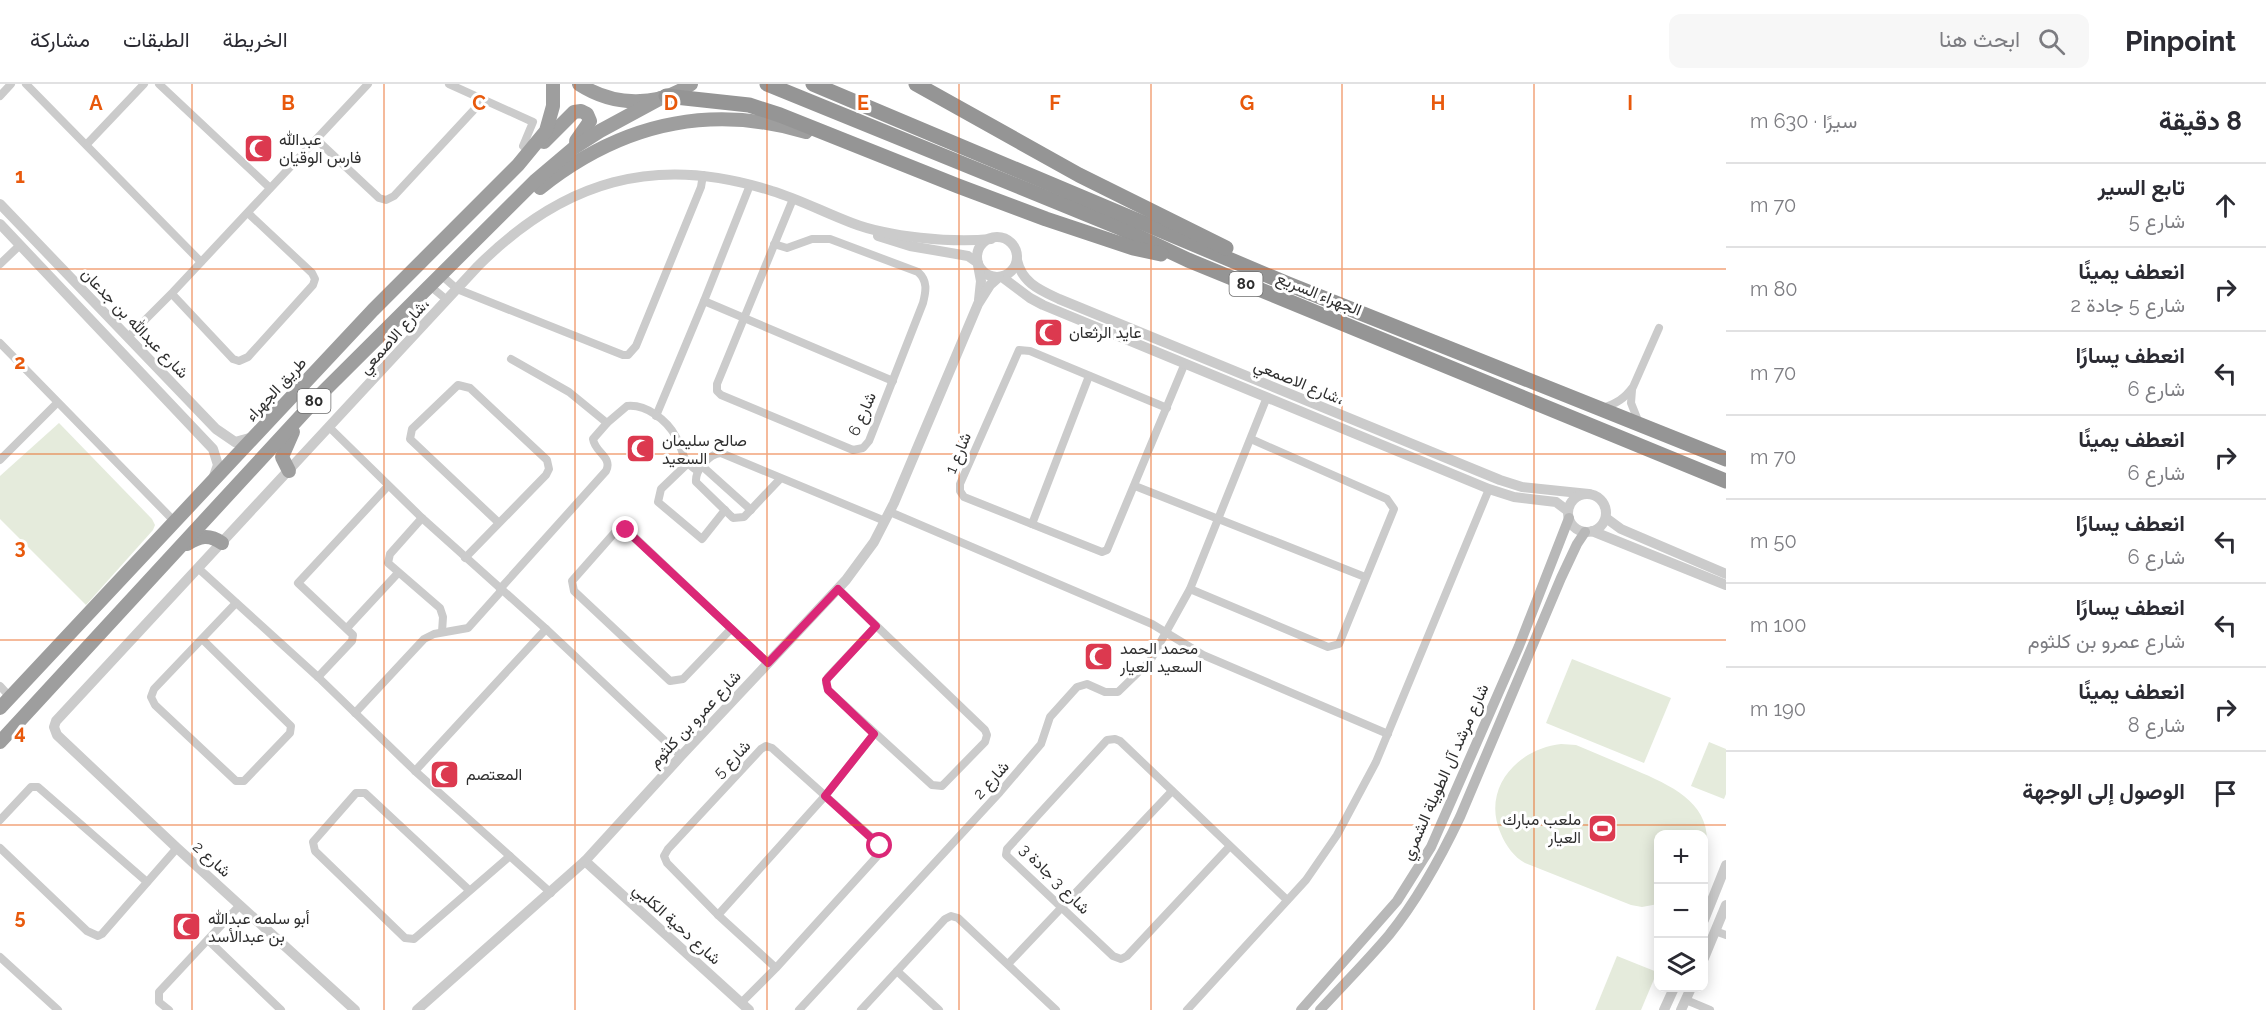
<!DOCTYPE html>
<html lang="ar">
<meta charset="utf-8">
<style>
body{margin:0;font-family:Raleway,Vazirmatn,sans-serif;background:#f7f7f7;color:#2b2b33;direction:rtl}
.controls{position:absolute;right:18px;bottom:18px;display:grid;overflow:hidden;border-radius:12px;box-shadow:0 3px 15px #0003}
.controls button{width:54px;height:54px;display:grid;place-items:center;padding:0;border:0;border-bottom:2px solid #e1e1e2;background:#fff;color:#2b2b33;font:30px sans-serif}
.stop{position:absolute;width:18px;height:18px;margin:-14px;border:4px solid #db2777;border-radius:50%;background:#fff}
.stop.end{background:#db2777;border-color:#fff;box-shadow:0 2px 6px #0008}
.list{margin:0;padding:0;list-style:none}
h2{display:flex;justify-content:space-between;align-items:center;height:78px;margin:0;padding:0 24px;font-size:26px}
h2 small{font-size:20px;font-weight:400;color:#7c7c81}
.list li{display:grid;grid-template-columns:39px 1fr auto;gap:18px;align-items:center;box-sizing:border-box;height:84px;padding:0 24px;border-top:2px solid #e1e1e2}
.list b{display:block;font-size:22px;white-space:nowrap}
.list p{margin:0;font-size:20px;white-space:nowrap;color:#7c7c81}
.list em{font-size:20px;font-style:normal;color:#7c7c81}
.icon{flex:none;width:33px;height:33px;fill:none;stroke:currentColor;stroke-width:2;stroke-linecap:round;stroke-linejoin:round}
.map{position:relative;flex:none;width:1726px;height:926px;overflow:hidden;direction:ltr}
header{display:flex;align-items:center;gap:36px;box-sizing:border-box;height:84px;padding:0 30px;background:#fff;border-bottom:2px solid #e1e1e2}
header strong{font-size:28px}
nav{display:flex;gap:33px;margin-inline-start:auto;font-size:21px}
.search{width:420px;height:54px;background:#f7f7f7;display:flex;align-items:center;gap:15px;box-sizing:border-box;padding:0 21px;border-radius:12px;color:#7c7c81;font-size:22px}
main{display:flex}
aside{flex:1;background:#fff}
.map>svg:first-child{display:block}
</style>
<header>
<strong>Pinpoint</strong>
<div class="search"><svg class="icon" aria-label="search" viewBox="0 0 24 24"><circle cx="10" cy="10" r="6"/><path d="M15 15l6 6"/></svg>ابحث هنا</div>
<nav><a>الخريطة</a><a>الطبقات</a><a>مشاركة</a></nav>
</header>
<main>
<aside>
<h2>8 دقيقة<small>سيرًا · 630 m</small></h2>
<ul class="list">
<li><svg class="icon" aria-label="ahead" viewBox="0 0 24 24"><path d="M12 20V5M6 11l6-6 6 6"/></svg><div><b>تابع السير</b><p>شارع 5</p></div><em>70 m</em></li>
<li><svg class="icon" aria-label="right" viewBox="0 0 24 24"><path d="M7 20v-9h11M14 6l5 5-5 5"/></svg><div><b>انعطف يمينًا</b><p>شارع 5 جادة 2</p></div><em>80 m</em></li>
<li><svg class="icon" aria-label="left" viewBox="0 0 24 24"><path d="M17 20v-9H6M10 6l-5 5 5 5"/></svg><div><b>انعطف يسارًا</b><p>شارع 6</p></div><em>70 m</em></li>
<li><svg class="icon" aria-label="right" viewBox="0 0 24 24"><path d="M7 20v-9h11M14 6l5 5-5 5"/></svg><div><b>انعطف يمينًا</b><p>شارع 6</p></div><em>70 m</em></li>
<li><svg class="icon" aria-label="left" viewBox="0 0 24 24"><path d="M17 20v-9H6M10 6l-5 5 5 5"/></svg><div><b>انعطف يسارًا</b><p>شارع 6</p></div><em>50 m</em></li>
<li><svg class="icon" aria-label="left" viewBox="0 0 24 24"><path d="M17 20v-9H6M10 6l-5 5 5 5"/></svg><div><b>انعطف يسارًا</b><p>شارع عمرو بن كلثوم</p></div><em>100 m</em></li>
<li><svg class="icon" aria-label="right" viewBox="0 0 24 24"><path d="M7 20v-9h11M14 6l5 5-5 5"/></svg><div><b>انعطف يمينًا</b><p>شارع 8</p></div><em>190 m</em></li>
<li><svg class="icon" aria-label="arrive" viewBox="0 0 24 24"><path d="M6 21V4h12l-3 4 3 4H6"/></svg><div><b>الوصول إلى الوجهة</b></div></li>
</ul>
</aside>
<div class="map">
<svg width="1726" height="926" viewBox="0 0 1726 926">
<rect width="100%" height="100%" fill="#fff"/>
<g fill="#e5ebdc">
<polygon points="59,339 152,435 155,441 153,446 86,521 0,435 0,392"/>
<polygon points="1572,575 1671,614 1644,679 1546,639"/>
<polygon points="1709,658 1726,665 1726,710 1724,715 1691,702"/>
<path d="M1561,660l15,1c20,8 40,17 59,25 42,18 84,37 69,92v-28h-46v70l-16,3 -11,-2 -106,-42c-11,-6 -19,-17 -24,-29 -20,-44 15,-85 60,-90z"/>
<polygon points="1617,872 1657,888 1641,926 1595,926"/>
</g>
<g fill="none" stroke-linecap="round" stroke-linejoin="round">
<g stroke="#cbcbcb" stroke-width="8">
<polyline points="26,0 201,178"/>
<polyline points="159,0 270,104"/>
<polyline points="449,0 533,38 523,62 529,68"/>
<polyline points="0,12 11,0"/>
<polyline points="317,56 379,114 386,116 394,112 484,15"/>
<polyline points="87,60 144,0"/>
<path d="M774,160l13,4 25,-9h18l88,33c10,9 8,19 5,31l-54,138 -6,7 -10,2 -132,-55 -4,-4v-7l76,-185"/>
<polyline points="0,180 20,161"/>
<polyline points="441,191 457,205 623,271 628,271 636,262 701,103 703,91"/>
<polyline points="430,202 447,216"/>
<polyline points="172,210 233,275 239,277 248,273 313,201 315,195 312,189 248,129"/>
<polyline points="704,217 893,297"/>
<polyline points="128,253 173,208 368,0"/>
<polyline points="0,259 175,438"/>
<polyline points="511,275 569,308 607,339"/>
<polyline points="1632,306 1631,319 1639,339"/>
<polyline points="1167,324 1030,267 1019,266 960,400 960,407 964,413 1102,468 1107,466 1185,279"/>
<path d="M1603,324c14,-5 21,-9 30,-21l26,-59"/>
<polyline points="656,332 704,217 750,101"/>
<polyline points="330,344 422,434 546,545 681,672"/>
<polyline points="0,376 57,319"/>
<polyline points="687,380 661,405 658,418 702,455 725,426"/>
<polyline points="702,382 751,426"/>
<path d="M780,395l-36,38 -11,1 -37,-36c-1,-12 13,-28 25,-29l164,68"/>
<polyline points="1135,402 1365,493"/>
<polyline points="890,428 1152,540 1203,571 1388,650"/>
<polyline points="422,434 390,470 388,479 440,524 443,533 442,548"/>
<polyline points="1032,440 1089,292"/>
<polyline points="465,474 546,391 549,385 547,376 470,304 458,301 412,345 410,355 499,439"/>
<polyline points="199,485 318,593 415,687 551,809"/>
<path d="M500,505l106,-118c7,-14 -11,-18 -13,-32l14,-16 20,-17c19,-2 40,14 49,31 9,16 4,23 22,34"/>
<polyline points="838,505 985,646 987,651 985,658 942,702 932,701 828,606 826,599 828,593 876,542"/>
<polyline points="1190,505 1328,563 1339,560 1394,425 1387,415 1251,355"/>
<polyline points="347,544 398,489"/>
<polyline points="731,545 683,595 670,597 574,507 572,497 617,446 623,445 628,447 721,535 768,579"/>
<polyline points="202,555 291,642 290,649 244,697 236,697 155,621 151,613 154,605 236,519"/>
<polyline points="318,593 352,557 353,551 298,499 388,402"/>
<polyline points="0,602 10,613"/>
<polyline points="355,629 424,555 434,550 468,544 502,506"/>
<polyline points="415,687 546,545"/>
<polyline points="0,736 31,703 38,703 147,798"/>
<polyline points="1230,762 1127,872 1121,875 1113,872 1006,771 1007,765 1107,656 1115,655 1120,657 1287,816"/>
<polyline points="0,764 87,847 98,852 102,850 177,764"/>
<polyline points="469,806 365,709 356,709 313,758 315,767 405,854 414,855 510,772"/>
<polyline points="718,831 825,712 874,650"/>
<polyline points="1715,847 1726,851"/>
<polyline points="208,856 281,926"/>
<polyline points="0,873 58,926"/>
<polyline points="1008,880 1172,707"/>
<polyline points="897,887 939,926"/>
<polyline points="1686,916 1710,926"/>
<polyline points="741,919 776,884 881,768 879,760 772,664 766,662 761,665 668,765 664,772 667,779 718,831 776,884"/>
<polyline points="169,926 159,918 159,908 240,821"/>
<polyline points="799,926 1000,708 1041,660 1050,633 1077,603 1087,600 1105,608 1118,608 1150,577 1190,505 1267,313"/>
<polyline points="861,926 945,835 951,832 958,834 1056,926"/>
<polyline points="1187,926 1306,796 1337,751 1376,678 1489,405"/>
</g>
<g stroke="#cbcbcb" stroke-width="10">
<polyline points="0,120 216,345 235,358 253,353"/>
<polyline points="0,140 213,365 218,381 213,395"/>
<polyline points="878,152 910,162 968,172 978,179"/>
<circle cx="997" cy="173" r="20"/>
<path d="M1017,176c5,23 23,30 42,39l441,181 22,7 67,7"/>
<polyline points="978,181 981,197 979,216"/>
<polyline points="1002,193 1030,214 1043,221 1489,405 1514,413 1556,418 1568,427"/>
<circle cx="1587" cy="429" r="19"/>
<polyline points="1606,434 1621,445 1726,490"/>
<polyline points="1592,447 1726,501"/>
<polyline points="585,777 749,926"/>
<polyline points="1704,836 1726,781"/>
<polyline points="1704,874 1726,821"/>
<path d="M355,926l-178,-162 -120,-113 -3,-8 2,-6 422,-455c85,-85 177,-113 294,-75 27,8 53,22 80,32 36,14 100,20 139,16"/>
<polyline points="417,926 585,777 681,672 846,496 874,458 894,419 978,220 990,201 999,193"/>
<polyline points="1664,926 1674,904"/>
<polyline points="1681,926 1691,904"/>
</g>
<g stroke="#b8b8b8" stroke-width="10">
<polyline points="1301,926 1397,817 1431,763 1519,562 1569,434"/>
<path d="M1320,926c23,-25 47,-49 69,-75 29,-36 51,-76 71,-118l101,-239 16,-34 8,-12"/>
</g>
<g stroke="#9e9e9e" stroke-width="14">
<path d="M579,0c34,22 78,24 112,0"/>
<polyline points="544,58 574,28 581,27 587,30 590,37 576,57"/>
<path d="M540,104c79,-63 168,-85 266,-56"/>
<polyline points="289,387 282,373 293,348"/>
<path d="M187,460c13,-8 22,-10 35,-1"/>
<polyline points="0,624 373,226 518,81 546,47 553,22 553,0"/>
<polyline points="0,658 321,310 536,96 575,63 600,47 661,14"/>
</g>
<g stroke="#959595" stroke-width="15">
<polyline points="767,0 1118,143 1188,176 1726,397"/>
<polyline points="813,0 1288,200 1726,375"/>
<polyline points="916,0 1079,91 1226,164"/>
<polyline points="666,12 749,21 780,31 958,102 1046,135 1133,164 1161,170"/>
</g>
</g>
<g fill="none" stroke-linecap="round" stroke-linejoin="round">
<polyline stroke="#db2777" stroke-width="8" points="626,446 768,579 838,505 876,542 826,596 828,606 874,650 825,712 880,762"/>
</g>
<path fill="none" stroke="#e8590c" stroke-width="1.5" stroke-opacity="0.55" d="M192,0v926M384,0v926M575,0v926M767,0v926M959,0v926M1151,0v926M1342,0v926M1534,0v926M0,185h1726M0,370h1726M0,556h1726M0,741h1726"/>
<defs>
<symbol id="mosque-square" viewBox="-11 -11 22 22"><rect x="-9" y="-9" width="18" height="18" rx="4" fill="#dc394f" stroke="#fff"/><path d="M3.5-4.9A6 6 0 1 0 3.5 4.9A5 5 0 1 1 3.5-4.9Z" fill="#fff"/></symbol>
<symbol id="stadium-square" viewBox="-11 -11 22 22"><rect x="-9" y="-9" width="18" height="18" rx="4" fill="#dc394f" stroke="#fff"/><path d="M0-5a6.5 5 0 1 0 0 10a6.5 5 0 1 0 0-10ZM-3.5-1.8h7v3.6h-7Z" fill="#fff"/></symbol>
</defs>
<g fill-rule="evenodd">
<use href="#mosque-square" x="242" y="48" width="33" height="33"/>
<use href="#mosque-square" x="1032" y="232" width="33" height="33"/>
<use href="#mosque-square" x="624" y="348" width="33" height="33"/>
<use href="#mosque-square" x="1082" y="556" width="33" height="33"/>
<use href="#mosque-square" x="428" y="674" width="33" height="33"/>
<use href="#stadium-square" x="1586" y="728" width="33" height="33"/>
<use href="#mosque-square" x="170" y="826" width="33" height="33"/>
</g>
<g text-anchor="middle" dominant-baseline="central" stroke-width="6" stroke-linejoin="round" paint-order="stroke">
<g fill="#fff" stroke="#6d6d6d" stroke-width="1.5">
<rect x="1229.5" y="188" width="33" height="24" rx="4.5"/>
<rect x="297.5" y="305" width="33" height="24" rx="4.5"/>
</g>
<g font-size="15" font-weight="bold" fill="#2e2e2e">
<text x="1246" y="200">80</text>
<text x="314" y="317">80</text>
</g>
<g font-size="16" fill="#2e2e2e" stroke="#fff" text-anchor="start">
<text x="279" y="55">عبدالله<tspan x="279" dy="18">فارس الوقيان</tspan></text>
<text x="1069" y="248">عايد الرثعان</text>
<text x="662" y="356">صالح سليمان<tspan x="662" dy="18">السعيد</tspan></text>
<text x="1120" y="564">محمد الحمد<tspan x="1120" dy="18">السعيد العيار</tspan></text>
<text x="466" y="690">المعتصم</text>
<text x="1581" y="735" text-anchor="end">ملعب مبارك<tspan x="1581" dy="18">العيار</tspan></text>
<text x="208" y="834">أبو سلمه عبدالله<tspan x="208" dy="18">بن عبدالأسد</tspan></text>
</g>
<g font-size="16" fill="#2e2e2e" stroke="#fff">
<text transform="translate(1319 210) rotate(22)">الجهراء السريع</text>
<text transform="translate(135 239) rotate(46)">شارع عبدالله بن جدعان</text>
<text transform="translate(394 252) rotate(-48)">شارع الاصمعي،</text>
<text transform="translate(1299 298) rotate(22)">شارع الاصمعي،</text>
<text transform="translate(276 305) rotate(-47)">طريق الجهراء</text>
<text transform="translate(862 330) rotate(-66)">شارع 6</text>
<text transform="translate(958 369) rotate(-67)">شارع 1</text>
<text transform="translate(695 635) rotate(-47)">شارع عمرو بن كلثوم</text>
<text transform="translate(732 675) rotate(-46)">شارع 5</text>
<text transform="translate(1445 688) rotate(-66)">شارع مرشد آل الطويلة الشمري</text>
<text transform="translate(991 696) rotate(-48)">شارع 2</text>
<text transform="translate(212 775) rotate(42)">شارع 2</text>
<text transform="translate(1055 795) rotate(45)">شارع 3 جادة 3</text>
<text transform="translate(677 840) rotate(42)">شارع دحية الكلبي</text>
</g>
</g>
<g font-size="20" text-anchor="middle" font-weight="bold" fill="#e8590c" stroke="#fff" stroke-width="6" stroke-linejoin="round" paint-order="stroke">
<text x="96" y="26">A</text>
<text x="288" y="26">B</text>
<text x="479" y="26">C</text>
<text x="671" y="26">D</text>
<text x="863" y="26">E</text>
<text x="1055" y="26">F</text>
<text x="1247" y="26">G</text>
<text x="1438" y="26">H</text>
<text x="1630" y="26">I</text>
<text x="20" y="99">1</text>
<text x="20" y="285">2</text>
<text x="20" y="470">3</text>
<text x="20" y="655">4</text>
<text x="20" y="840">5</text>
</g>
</svg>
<div class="controls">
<button>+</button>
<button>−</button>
<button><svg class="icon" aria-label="layers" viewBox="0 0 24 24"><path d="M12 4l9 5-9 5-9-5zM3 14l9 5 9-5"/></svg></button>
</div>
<div class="stop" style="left:880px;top:762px"></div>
<div class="stop end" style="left:626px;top:446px"></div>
</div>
</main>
